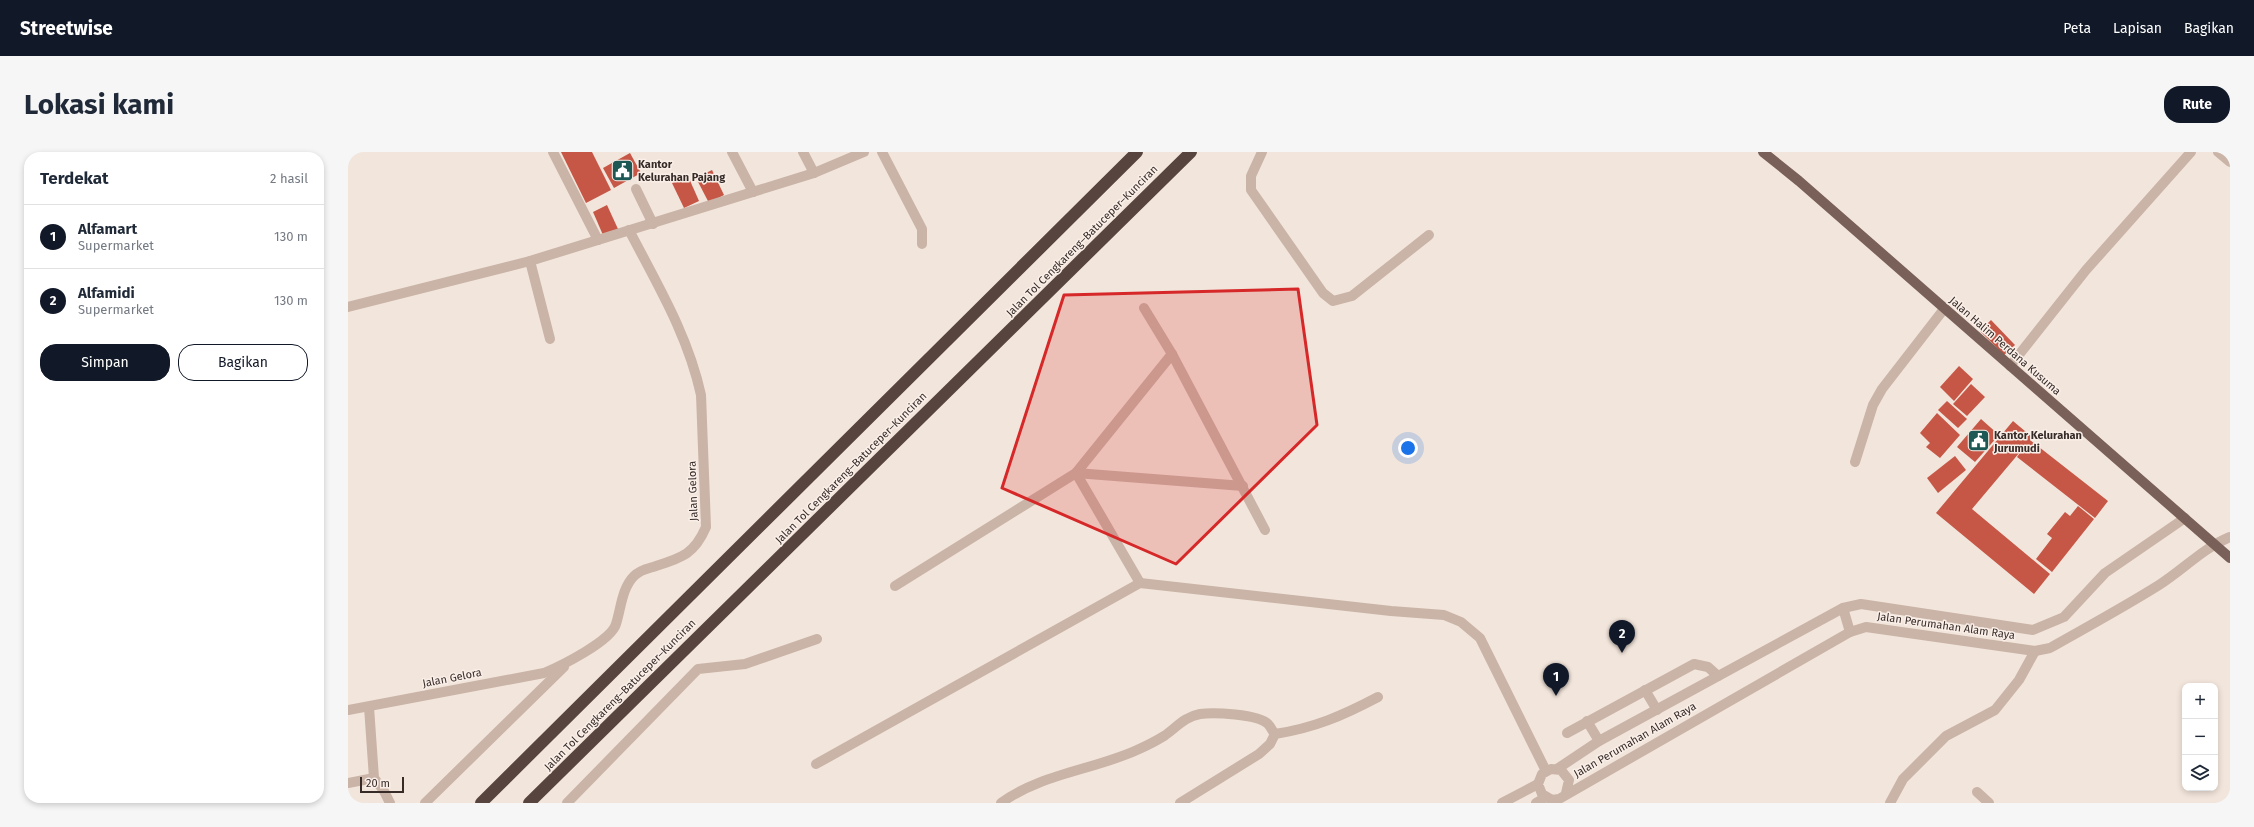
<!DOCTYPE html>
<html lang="id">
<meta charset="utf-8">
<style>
body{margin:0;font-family:"Fira Sans",sans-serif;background:#f6f6f7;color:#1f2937}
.controls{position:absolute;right:12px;bottom:12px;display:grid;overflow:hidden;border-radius:8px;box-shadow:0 2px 6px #0003}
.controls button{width:36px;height:36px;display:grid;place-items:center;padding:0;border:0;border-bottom:1px solid #e0e1e3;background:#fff;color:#1f2937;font:20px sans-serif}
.scale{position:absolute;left:12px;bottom:10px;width:44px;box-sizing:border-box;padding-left:4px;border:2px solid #372b28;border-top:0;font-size:11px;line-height:14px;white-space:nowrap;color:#372b28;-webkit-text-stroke:3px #faefe8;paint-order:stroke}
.you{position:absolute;left:1060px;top:296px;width:14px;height:14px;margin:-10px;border:3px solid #fff;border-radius:50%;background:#1a73e8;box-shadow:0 0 0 6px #1a73e833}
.badge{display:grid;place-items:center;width:26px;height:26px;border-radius:50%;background:#111827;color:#fff;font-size:13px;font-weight:700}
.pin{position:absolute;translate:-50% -33px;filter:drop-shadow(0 1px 2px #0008)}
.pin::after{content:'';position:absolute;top:21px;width:14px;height:12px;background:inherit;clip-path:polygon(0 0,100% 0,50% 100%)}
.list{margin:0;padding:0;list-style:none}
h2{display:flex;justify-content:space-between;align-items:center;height:52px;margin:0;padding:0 16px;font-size:17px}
h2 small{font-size:13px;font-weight:400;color:#747a83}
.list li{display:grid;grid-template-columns:26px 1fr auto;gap:12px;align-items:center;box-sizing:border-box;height:64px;padding:0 16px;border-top:1px solid #e0e1e3}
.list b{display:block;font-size:15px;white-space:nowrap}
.list p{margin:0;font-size:13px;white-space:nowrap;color:#747a83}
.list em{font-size:13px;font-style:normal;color:#747a83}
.actions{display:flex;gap:8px;padding:12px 16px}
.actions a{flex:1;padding:9px 0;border:1px solid #111827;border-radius:16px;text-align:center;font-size:14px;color:#111827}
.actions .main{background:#111827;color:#fff}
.icon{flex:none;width:22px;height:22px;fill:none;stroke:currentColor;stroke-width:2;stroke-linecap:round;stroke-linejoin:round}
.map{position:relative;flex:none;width:1882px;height:651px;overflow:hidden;border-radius:16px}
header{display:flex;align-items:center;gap:24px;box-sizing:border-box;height:56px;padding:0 20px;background:#111827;color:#fff}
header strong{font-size:19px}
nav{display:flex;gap:22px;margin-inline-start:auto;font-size:14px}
.intro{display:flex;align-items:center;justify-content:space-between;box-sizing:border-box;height:96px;padding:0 24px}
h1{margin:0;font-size:28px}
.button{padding:10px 18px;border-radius:16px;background:#111827;color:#fff;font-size:14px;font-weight:700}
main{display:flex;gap:24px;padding:0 24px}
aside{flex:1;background:#fff;border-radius:16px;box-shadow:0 2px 6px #0003}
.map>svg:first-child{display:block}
</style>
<header>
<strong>Streetwise</strong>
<nav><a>Peta</a><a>Lapisan</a><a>Bagikan</a></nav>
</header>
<div class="intro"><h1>Lokasi kami</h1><a class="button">Rute</a></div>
<main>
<aside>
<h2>Terdekat<small>2 hasil</small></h2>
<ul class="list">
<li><span class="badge">1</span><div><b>Alfamart</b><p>Supermarket</p></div><em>130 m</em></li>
<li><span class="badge">2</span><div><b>Alfamidi</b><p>Supermarket</p></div><em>130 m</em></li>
</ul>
<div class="actions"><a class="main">Simpan</a><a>Bagikan</a></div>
</aside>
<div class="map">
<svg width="1882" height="651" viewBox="0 0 1882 651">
<rect width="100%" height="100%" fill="#f2e5db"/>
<g fill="#c65645">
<polygon points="213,0 244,0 263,38 238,51"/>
<polygon points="282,1 293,21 266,36 255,16"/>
<polygon points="364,18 376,43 361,51 348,26"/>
<polygon points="340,24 351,49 336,56 324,31"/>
<polygon points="259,53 270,77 255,83 245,60"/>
<polygon points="1643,168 1667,193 1656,203 1632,179"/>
<polygon points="1611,214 1625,227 1606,249 1592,235"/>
<polygon points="1623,232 1637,245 1619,264 1605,252"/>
<polygon points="1599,249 1619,267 1610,276 1590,258"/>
<polygon points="1589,261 1612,283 1592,306 1578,295 1582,291 1572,281"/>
<polygon points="1633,267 1651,283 1627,310 1609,295"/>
<polygon points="1665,269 1684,285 1682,288 1760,349 1747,366 1669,305 1677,294 1624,357 1702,422 1686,442 1588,361"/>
<polygon points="1607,304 1618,318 1590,341 1579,326"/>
<polygon points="1730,354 1746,367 1704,420 1688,407 1704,386 1699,382 1717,360 1722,364"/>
</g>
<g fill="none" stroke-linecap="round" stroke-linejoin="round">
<g stroke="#cab3a7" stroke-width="10">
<polyline points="205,0 250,88"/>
<polyline points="384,0 405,40"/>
<polyline points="455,0 466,21"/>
<polyline points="534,0 574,77 574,92"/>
<polyline points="914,0 903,24 903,38 975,141 985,149 1004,144 1081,83"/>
<polyline points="1870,0 1882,10"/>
<polyline points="288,37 305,72"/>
<polyline points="182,109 202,187"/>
<polyline points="0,155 182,109 466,21 516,0"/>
<polyline points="796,156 824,202 917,378"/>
<polyline points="1662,214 1738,118 1843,0"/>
<polyline points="1507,310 1525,253 1534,237 1596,157"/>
<polyline points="792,431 728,321 824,202"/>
<polyline points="547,434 728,321 895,334"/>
<polyline points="1495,456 1502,480"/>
<polyline points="1297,538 1309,558"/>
<polyline points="21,555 26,626 36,639 42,651"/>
<path d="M0,558l196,-37c17,-7 67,-32 72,-49 5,-16 6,-36 18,-48 6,-6 12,-7 19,-9 28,-9 41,-12 53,-40l-5,-132c-13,-60 -44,-111 -72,-165"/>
<polyline points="1239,569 1251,589"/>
<polyline points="1219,581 1346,512 1360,515 1370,524"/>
<polyline points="468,612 792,431 1043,459 1096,463 1113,470 1132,486 1198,619"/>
<polyline points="1209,617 1251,589 1495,456 1513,452 1685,478 1716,465 1757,421 1837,366"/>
<polyline points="0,631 26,626"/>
<polyline points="1629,640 1641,651"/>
<path d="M1218,641l3,-13 -8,-10 -10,-1 -9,5 -4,10 4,10 10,6 7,-1 291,-167 16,-5 169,24 15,-3c37,-21 74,-41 109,-63 25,-16 44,-37 71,-48"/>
<polyline points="77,651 216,515"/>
<polyline points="219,651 350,517 397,512 469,487"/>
<path d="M653,651c39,-29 92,-33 136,-53 9,-4 19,-9 27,-14 12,-8 20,-19 36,-22 13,-2 58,0 68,10 3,3 4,7 7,10"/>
<path d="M832,651l79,-49 11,-10 5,-10c39,-6 67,-18 103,-37"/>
<polyline points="1154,651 1190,632"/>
<polyline points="1188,651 1198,645"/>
<polyline points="1542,651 1555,627 1598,584 1647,558 1671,528 1687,499"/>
</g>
<polyline stroke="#796059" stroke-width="10" points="1415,0 1451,29 1882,406"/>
<g stroke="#58443f" stroke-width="12">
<polyline points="133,651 789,0"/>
<polyline points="181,651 843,0"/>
</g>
</g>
<path fill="#d62828" fill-opacity="0.2" stroke="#d62828" stroke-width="3" stroke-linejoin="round" d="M950,137l19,136 -141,139 -174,-76 62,-193z"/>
<defs>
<symbol id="civic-square" viewBox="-11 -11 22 22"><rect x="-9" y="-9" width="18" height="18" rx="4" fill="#1d5855" stroke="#faefe8"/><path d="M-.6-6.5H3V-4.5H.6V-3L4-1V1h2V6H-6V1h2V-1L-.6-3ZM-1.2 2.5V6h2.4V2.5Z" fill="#fff"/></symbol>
</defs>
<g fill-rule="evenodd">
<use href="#civic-square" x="262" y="6" width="25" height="25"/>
<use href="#civic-square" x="1618" y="276" width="25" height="25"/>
</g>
<g text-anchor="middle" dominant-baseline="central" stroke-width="3" stroke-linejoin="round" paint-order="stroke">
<g font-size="11" font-weight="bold" fill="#372b28" stroke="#faefe8" text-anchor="start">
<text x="290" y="12">Kantor<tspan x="290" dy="13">Kelurahan Pajang</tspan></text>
<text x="1646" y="283">Kantor Kelurahan<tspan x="1646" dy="13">Jurumudi</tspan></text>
</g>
<g font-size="11" fill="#372b28" stroke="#faefe8">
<text transform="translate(734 89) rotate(-45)">Jalan Tol Cengkareng–Batuceper–Kunciran</text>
<text transform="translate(1657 194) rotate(41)">Jalan Halim Perdana Kusuma</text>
<text transform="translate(503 316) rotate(-45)">Jalan Tol Cengkareng–Batuceper–Kunciran</text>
<text transform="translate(345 339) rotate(-92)">Jalan Gelora</text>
<text transform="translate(1598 474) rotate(8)">Jalan Perumahan Alam Raya</text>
<text transform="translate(104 526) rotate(-11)">Jalan Gelora</text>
<text transform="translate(272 543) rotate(-45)">Jalan Tol Cengkareng–Batuceper–Kunciran</text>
<text transform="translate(1287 588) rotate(-30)">Jalan Perumahan Alam Raya</text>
</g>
</g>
</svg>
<div class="controls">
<button>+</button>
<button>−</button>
<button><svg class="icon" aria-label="layers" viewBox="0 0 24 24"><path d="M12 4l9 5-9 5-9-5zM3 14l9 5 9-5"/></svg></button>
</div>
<div class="scale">20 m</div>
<div class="you"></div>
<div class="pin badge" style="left:1208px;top:544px">1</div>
<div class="pin badge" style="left:1274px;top:501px">2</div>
</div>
</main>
